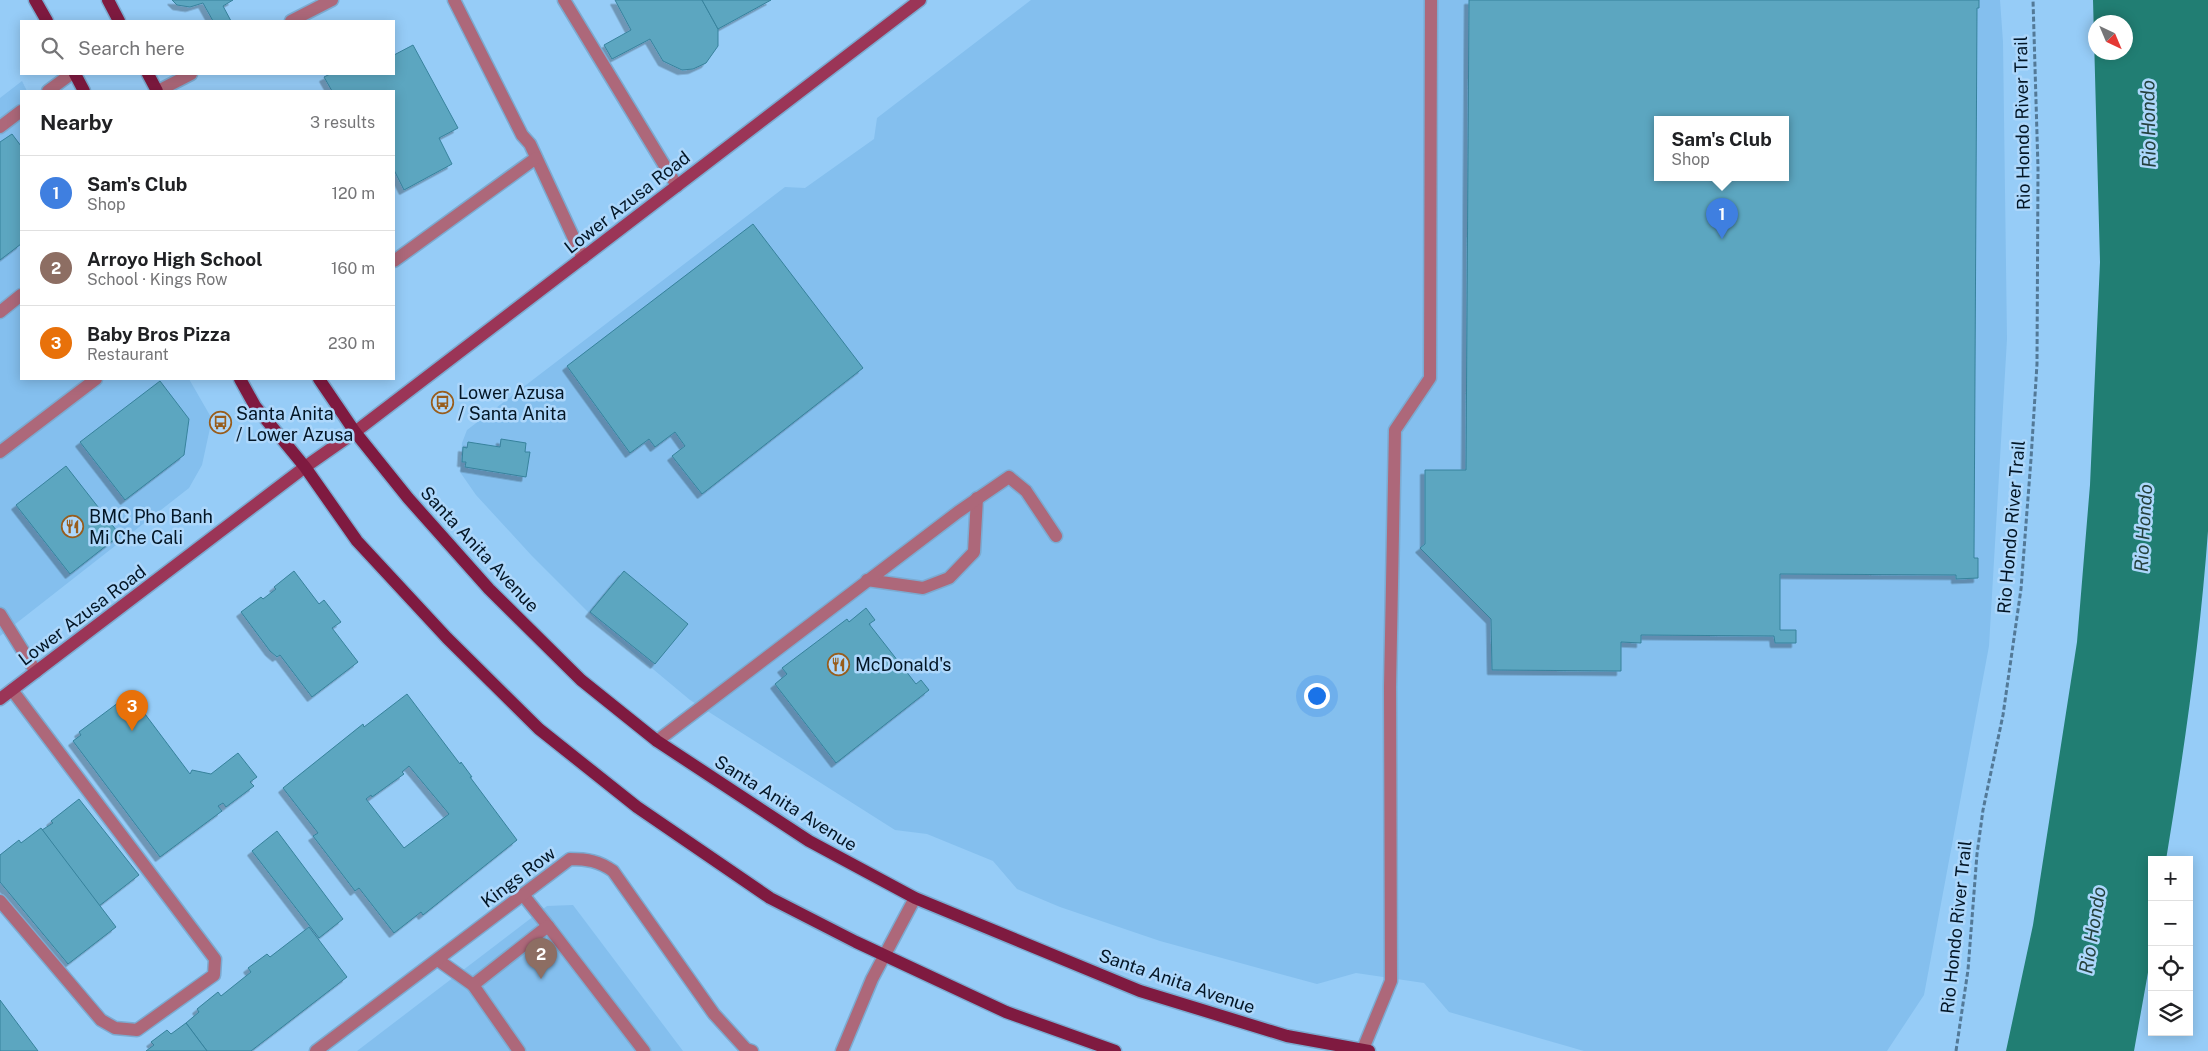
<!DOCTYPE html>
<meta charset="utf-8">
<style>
body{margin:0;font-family:"Public Sans",sans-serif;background:#f6f6f6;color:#202124}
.controls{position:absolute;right:15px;bottom:15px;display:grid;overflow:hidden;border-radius:0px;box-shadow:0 2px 12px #0003}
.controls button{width:45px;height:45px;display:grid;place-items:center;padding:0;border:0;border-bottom:1px solid #e0e0e0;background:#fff;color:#202124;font:25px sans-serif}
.compass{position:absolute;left:2088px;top:15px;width:45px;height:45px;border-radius:50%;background:#fff;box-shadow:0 2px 12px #0003;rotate:136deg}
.you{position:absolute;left:1316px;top:695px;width:18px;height:18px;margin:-12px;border:4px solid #fff;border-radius:50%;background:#1a73e8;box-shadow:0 0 0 8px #1a73e833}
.badge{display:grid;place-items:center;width:32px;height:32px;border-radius:50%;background:#985d1c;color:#fff;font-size:16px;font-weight:700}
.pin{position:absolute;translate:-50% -41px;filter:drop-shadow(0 1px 2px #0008)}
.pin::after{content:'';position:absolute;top:26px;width:18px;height:15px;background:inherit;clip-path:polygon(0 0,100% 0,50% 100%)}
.popup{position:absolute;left:1654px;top:116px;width:135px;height:65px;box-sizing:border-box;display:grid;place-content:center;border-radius:0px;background:#fff;filter:drop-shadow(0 1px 4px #0005);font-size:16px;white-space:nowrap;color:#757577}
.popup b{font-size:19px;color:#202124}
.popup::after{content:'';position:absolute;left:50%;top:100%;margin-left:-10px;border:10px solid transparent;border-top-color:#fff}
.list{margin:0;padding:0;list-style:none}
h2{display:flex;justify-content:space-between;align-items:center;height:65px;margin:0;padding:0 20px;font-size:21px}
h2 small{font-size:16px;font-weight:400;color:#757577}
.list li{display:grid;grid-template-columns:32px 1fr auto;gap:15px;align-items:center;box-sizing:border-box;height:75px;padding:0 20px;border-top:1px solid #e0e0e0}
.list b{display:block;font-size:19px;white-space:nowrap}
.list p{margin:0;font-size:16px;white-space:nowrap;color:#757577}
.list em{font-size:16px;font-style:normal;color:#757577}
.icon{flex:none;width:28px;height:28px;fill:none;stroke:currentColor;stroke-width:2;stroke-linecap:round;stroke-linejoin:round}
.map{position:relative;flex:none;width:2208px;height:1051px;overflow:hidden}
.search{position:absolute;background:#fff;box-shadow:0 2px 12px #0003;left:20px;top:20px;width:375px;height:55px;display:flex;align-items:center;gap:12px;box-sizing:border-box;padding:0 18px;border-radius:0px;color:#757577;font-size:19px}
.panel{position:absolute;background:#fff;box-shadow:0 2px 12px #0003;left:20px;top:90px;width:375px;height:290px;border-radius:0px}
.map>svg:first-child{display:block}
</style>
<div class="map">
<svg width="2208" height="1051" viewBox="0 0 2208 1051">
<defs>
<filter id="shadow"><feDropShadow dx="-4.5" dy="4.5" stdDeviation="0" flood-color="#0004"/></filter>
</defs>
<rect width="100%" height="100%" fill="#96ccf7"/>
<g fill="#84bfee" fill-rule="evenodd">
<path d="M1031,0h969l3,42 4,297 -18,307 -65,349 -37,56h-303l-135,-39 -25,-29 -68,-10 -39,11 -157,-43 -100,-34 -43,-18 -24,-28 -66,-27 -32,-4 -205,-130 -85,-71 -73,-73 -56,-61 -16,-23 2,-29 5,-13 318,-243 20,1 69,-49 3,-21zM1658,120h128v58h-128z"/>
<polygon points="22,81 27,91 21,91 21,379 189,379 212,419 202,465 189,488 0,636 0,98"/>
<polygon points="573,905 683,1051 357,1051 547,906"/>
</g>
<path fill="#217e73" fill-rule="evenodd" d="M2093,0h115v531c-8,110 -24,220 -42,329h-14v90l-18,101h-128l27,-126 44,-283 13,-157 10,-223zM2096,22h30v30h-30z"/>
<g fill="#5ca6c0" stroke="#37829c" fill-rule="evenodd" filter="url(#shadow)">
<polygon points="172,0 233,0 223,6 231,21 213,21 203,3 190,7 177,5"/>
<polygon points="615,0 702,0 718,29 718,46 706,63 693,69 682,70 663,61 650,39 612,59 604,45 631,30"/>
<polygon points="702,0 771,0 718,29"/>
<path d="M1469,0h510v8h-2l-3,550h4v20l-22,1v-4l-176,-1v56h16v13h-21l-1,-7 -133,-1v8l-20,-1v29l-129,-1 -1,-51 -71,-71 5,-4v-74h41zM1658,120h128v58h-128z"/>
<polygon points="413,45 458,128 439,138 452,164 404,190 394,170 394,91 332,91 324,77 330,74 394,74 394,55"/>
<polygon points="12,134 21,146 21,244 0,260 0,142"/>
<polygon points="753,224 863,368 702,494 672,456 685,446 675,432 655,447 649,439 630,453 567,366"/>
<polygon points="160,381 189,419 184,455 125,500 80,442"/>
<polygon points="501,439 526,443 525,452 530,452 526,477 465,467 466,462 462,462 463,447 467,448 468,442 500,447"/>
<polygon points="66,466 120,535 70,574 16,505"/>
<polygon points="294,571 319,604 324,600 341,622 332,628 358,662 312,697 280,655 277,657 270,651 241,612 261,597 263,599 276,589 274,587"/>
<polygon points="624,571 688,624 655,664 590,612"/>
<polygon points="866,608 875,620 869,624 916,684 921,680 929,690 836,763 775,684 787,674 782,668 847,619 849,622"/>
<polygon points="130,694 190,774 192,770 211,774 238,753 257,777 250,782 254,786 226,807 223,803 218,806 222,811 160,857 73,741 81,735 79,732"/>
<path d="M407,694l53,70 1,-2 11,15h-2l47,63 -94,75 -2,-3 -27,21 -35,-45 -4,3 -42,-55 5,-3 -35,-45 80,-64 1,3zM409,766l40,48 -45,34 -38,-49 5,-4 1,2 32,-23 -2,-2z"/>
<polygon points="79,799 139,875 99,906 42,830 53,823 51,821"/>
<polygon points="41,828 116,927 68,964 0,882 0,855 19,840 21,843"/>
<polygon points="277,831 343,919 319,938 252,851"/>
<polygon points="309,927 347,977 251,1051 207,1051 186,1023 199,1012 197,1009 218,992 221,996 251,972 248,968 267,954 270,957"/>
<polygon points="0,1000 38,1051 0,1051"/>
<polygon points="186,1023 207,1051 146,1051 154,1045 151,1042 167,1030 171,1034"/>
</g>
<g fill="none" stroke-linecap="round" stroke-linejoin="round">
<defs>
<g id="lane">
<polyline points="454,0 522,135 530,144 583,258"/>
<polyline points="564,0 677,186"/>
<polyline points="291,21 332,0"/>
<polyline points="48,91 71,74"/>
<polyline points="158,91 191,74"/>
<polyline points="0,127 21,111"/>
<polyline points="394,261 536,158"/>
<polyline points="0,312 21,295"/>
<polyline points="0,452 96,379"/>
<polyline points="867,580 923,588 949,578 974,552 977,498"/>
<polyline points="0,614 36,672"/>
<polyline points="657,741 958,512 1009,477 1026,491 1056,536"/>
<polyline points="524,896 548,926"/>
<polyline points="0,901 101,1020 115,1028 137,1030 214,975 215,959 12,690"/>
<polyline points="438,960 473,985"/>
<polyline points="1363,1049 1391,981 1390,687 1395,430 1430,378 1431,0"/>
<polyline points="519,1051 473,985 548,926 644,1051"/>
</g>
<g id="street">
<path d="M316,1051l254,-192c17,0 29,2 43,12l101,143 32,35 6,2"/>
<polyline points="842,1051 872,979 915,898"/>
</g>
<polyline id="secondary" points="0,699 305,467 355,432 920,0"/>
<g id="primary">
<polyline points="35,0 47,21"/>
<polyline points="108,0 119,21"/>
<polyline points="75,74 84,91"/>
<polyline points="148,74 157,91"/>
<polyline points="240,379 255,406 305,467 357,541 447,638 539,729 637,807 770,898 856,942 1006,1012 1115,1051"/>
<polyline points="319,379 355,432 408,498 489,589 581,680 657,741 809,841 915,898 1140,991 1287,1036 1369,1051"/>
</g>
</defs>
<use href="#lane" stroke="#7cabd1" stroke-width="15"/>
<use href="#street" stroke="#7cabd1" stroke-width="15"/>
<use href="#secondary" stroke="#7cabd1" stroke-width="15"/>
<use href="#primary" stroke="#7cabd1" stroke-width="15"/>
<polyline stroke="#537997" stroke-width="3" stroke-dasharray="5 2.5" stroke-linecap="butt" points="1956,1051 1968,970 1977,854 1983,810 2003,715 2021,589 2031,459 2037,364 2038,168 2033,0"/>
<use href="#lane" stroke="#ad687a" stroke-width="12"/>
<use href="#street" stroke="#ad687a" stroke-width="12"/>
<use href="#secondary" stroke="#9b3557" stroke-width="12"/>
<use href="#primary" stroke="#7f1a40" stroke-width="12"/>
</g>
<defs>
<symbol id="bus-ring" viewBox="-11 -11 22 22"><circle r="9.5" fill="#add7fb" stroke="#985d1c" stroke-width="1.5"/><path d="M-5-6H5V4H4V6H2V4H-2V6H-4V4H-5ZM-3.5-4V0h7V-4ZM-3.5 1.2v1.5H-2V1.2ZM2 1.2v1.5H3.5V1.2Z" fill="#985d1c"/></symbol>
<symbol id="restaurant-ring" viewBox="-11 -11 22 22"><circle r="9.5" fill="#add7fb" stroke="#985d1c" stroke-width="1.5"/><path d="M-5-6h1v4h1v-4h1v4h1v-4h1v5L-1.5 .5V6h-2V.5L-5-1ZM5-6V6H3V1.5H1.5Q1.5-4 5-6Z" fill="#985d1c"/></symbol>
</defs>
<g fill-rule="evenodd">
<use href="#bus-ring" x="430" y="390" width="25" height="25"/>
<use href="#bus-ring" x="208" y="410" width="25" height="25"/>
<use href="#restaurant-ring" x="60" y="514" width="25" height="25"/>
<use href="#restaurant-ring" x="826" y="652" width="25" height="25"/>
</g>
<g text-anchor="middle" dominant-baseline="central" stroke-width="5" stroke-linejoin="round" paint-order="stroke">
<g font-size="18" fill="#031626" stroke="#add7fb">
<text transform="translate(2022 123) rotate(-91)">Rio Hondo River Trail</text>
<text transform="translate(627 202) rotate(-38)">Lower Azusa Road</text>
<text transform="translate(2011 527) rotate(-85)">Rio Hondo River Trail</text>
<text transform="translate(480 549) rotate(47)">Santa Anita Avenue</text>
<text transform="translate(82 615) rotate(-37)">Lower Azusa Road</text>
<text transform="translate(786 803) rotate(32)">Santa Anita Avenue</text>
<text transform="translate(518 877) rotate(-37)">Kings Row</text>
<text transform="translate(1956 927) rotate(-84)">Rio Hondo River Trail</text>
<text transform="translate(1177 981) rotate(19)">Santa Anita Avenue</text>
</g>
<g font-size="18" fill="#031626" stroke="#add7fb" text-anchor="start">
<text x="458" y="392">Lower Azusa<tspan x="458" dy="21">/ Santa Anita</tspan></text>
<text x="236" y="413">Santa Anita<tspan x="236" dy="21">/ Lower Azusa</tspan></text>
<text x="89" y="516">BMC Pho Banh<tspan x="89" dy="21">Mi Che Cali</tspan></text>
<text x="855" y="664">McDonald's</text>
</g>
<g font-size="19" font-style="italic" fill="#26423e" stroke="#add7fb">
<text transform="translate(2148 124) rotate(-91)">Rio Hondo</text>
<text transform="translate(2143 528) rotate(-87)">Rio Hondo</text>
<text transform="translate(2092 930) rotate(-81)">Rio Hondo</text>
</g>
</g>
</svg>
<div class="controls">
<button>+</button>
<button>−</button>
<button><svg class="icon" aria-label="locate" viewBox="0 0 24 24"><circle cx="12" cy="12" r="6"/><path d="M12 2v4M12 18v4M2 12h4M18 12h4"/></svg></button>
<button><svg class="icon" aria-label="layers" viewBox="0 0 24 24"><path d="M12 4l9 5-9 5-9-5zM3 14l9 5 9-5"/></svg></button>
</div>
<svg class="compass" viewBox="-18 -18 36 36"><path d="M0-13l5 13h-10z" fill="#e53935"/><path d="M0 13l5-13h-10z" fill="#757577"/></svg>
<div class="you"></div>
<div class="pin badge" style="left:1722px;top:239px;background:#3f7fe0">1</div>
<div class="popup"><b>Sam's Club</b>Shop</div>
<div class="pin badge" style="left:541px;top:979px;background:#8d6e63">2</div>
<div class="pin badge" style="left:132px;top:731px;background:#e8710a">3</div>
<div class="search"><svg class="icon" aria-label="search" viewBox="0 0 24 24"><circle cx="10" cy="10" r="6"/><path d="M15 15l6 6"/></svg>Search here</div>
<section class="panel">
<h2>Nearby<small>3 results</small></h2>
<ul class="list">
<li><span class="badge" style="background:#3f7fe0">1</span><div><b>Sam's Club</b><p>Shop</p></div><em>120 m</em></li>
<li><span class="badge" style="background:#8d6e63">2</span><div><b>Arroyo High School</b><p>School · Kings Row</p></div><em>160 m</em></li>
<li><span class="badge" style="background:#e8710a">3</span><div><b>Baby Bros Pizza</b><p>Restaurant</p></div><em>230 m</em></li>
</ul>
</section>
</div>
